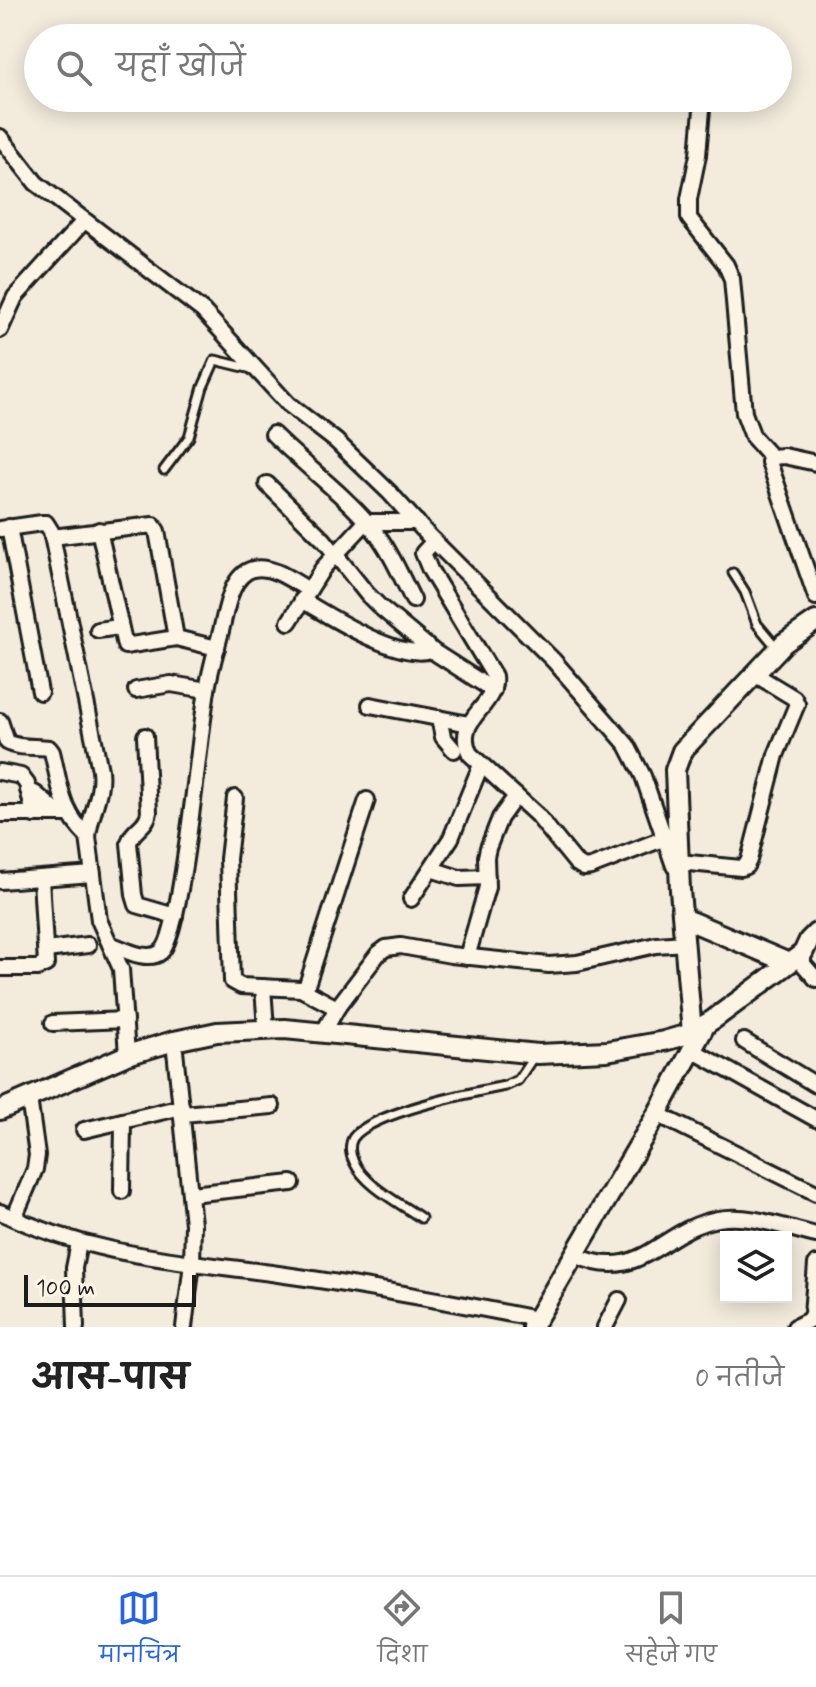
<!DOCTYPE html>
<html lang="hi">
<meta charset="utf-8">
<style>
body{margin:0;font-family:Mynerve,"Playpen Sans Deva",sans-serif;background:#f2f2f2;color:#222}
.controls{position:absolute;right:24px;bottom:24px;display:grid;overflow:hidden;border-radius:0px;box-shadow:0 4px 20px #0003}
.controls button{width:72px;height:72px;display:grid;place-items:center;padding:0;border:0;border-bottom:2px solid #e0e0e0;background:#fff;color:#222;font:40px sans-serif}
.scale{position:absolute;left:24px;bottom:20px;width:172px;box-sizing:border-box;padding-left:8px;border:4px solid #1c1c1c;border-top:0;font-size:22px;line-height:28px;white-space:nowrap;color:#1c1c1c;-webkit-text-stroke:6px #fcf5e5;paint-order:stroke}
.list{margin:0;padding:0;list-style:none}
h2{display:flex;justify-content:space-between;align-items:center;height:104px;margin:0;padding:0 32px;font-size:34px}
h2 small{font-size:26px;font-weight:400;color:#767676}
.icon{flex:none;width:44px;height:44px;fill:none;stroke:currentColor;stroke-width:2;stroke-linecap:round;stroke-linejoin:round}
.map{position:relative;flex:none;width:816px;height:1327px;overflow:hidden}
.search{position:absolute;background:#fff;box-shadow:0 4px 20px #0003;left:24px;right:24px;top:24px;height:88px;display:flex;align-items:center;gap:20px;box-sizing:border-box;padding:0 28px;border-radius:44px;color:#767676;font-size:30px}
.sheet{height:248px;background:#fff}
nav{display:flex;justify-content:space-around;align-items:center;box-sizing:border-box;height:112px;border-top:2px solid #e0e0e0;background:#fff;font-size:22px;color:#767676}
nav a{display:grid;justify-items:center;gap:4px}
nav .on{color:#2563eb}
.map>svg:first-child{display:block}
</style>
<div class="map">
<svg width="816" height="1327" viewBox="0 0 816 1327">
<rect width="100%" height="100%" fill="#f3ecdd"/>
<filter id="ink" filterUnits="userSpaceOnUse"><feTurbulence type="fractalNoise" baseFrequency=".0125" numOctaves="2"/><feDisplacementMap in="SourceGraphic" scale="16" xChannelSelector="R" yChannelSelector="G"/><feConvolveMatrix kernelMatrix="1 2 1 2 8 2 1 2 1" color-interpolation-filters="sRGB"/></filter>
<g filter="url(#ink)">
<g fill="none" stroke-linecap="round" stroke-linejoin="round">
<defs>
<g id="lane">
<polyline points="164,470 189,437 203,387 215,360 252,369"/>
<polyline points="733,573 745,592 757,624 777,648"/>
<path d="M421,1218c-21,-15 -56,-32 -67,-56 -4,-7 -5,-17 -1,-24 17,-25 121,-46 152,-52l13,-6 16,-24"/>
</g>
<g id="street">
<polyline points="703,98 698,155 689,199 689,218 726,265 732,279 744,413 753,437 771,457"/>
<polyline points="0,137 36,183 203,311 288,404 336,441 390,493 428,535 554,661 627,745 643,776 674,866"/>
<polyline points="0,330 15,297 84,221"/>
<path d="M273,434c32,32 71,60 100,95 17,21 28,47 40,71"/>
<polyline points="816,463 784,456 771,457 769,462 816,597"/>
<polyline points="267,484 324,540 367,594 380,607 434,652 493,690"/>
<polyline points="9,527 40,692"/>
<path d="M0,529l42,-6h4l5,8 49,239c3,24 -10,43 -12,67l11,83 22,49 6,86"/>
<polyline points="99,530 125,646 176,638 217,648"/>
<polyline points="52,537 153,525 157,531 176,638"/>
<path d="M434,541l-11,12 7,17 64,106c4,32 -42,42 -24,78l67,61 39,48 8,5 7,-1 74,-29"/>
<path d="M302,600c28,17 98,61 129,50"/>
<polyline points="289,622 323,568 366,522 417,522"/>
<polyline points="98,630 119,627"/>
<polyline points="136,690 171,684 207,690"/>
<polyline points="370,705 469,724"/>
<polyline points="439,718 443,737 454,750"/>
<path d="M0,721l7,21c12,7 28,4 42,6l3,4c9,36 8,58 36,85"/>
<path d="M145,736l4,76c-2,15 -17,17 -20,31l5,52 3,10 38,11"/>
<polyline points="0,772 21,776 27,784 34,815"/>
<polyline points="28,790 36,794 59,814"/>
<polyline points="235,798 228,859 232,981 241,986 301,989 337,1008"/>
<polyline points="0,814 68,814"/>
<polyline points="679,862 741,868 746,866 749,860 776,755 797,704 794,698 756,675"/>
<polyline points="431,869 459,878 487,877"/>
<polyline points="0,881 93,874"/>
<polyline points="411,899 451,838 481,765"/>
<path d="M110,944c13,5 38,19 51,8 21,-16 39,-223 46,-262 3,-20 9,-39 14,-59 5,-19 9,-56 32,-62 18,-5 41,13 56,21"/>
<polyline points="46,950 88,945"/>
<polyline points="803,953 803,964 816,979"/>
<polyline points="467,957 487,887 486,857 488,848 500,818 516,796"/>
<polyline points="0,968 37,968 46,964 41,879"/>
<polyline points="263,987 266,1029"/>
<polyline points="305,991 367,800"/>
<polyline points="53,1023 125,1020"/>
<polyline points="323,1033 337,1008 378,954 386,948 401,946 451,955 549,965 577,963 656,945 685,943"/>
<polyline points="174,1041 193,1224 192,1263 184,1327"/>
<polyline points="744,1041 816,1085"/>
<polyline points="692,1050 816,1119"/>
<polyline points="183,1114 272,1106"/>
<polyline points="657,1114 816,1193"/>
<polyline points="84,1130 182,1107"/>
<polyline points="122,1191 123,1121"/>
<polyline points="191,1194 292,1183"/>
<path d="M0,1212c95,45 177,48 278,62 87,12 173,28 259,45"/>
<polyline points="14,1218 35,1169 37,1155 29,1098"/>
<path d="M575,1255c66,31 85,-26 143,-36 32,-6 67,9 98,16"/>
<polyline points="76,1327 74,1268 79,1243"/>
<polyline points="605,1327 619,1300"/>
<polyline points="795,1327 809,1320 812,1314 816,1264"/>
</g>
<g id="secondary">
<polyline points="683,918 789,963"/>
<polyline points="692,1033 680,890 675,770 682,751 784,643 816,621"/>
<polyline points="0,1110 127,1055 174,1041 217,1032 285,1029 538,1054 607,1051 664,1041 692,1033 714,1019 803,953 809,940 816,933"/>
<polyline points="532,1327 657,1114 706,1024"/>
</g>
</defs>
<use href="#lane" stroke="#1c1c1c" stroke-width="13"/>
<use href="#street" stroke="#1c1c1c" stroke-width="20"/>
<use href="#secondary" stroke="#1c1c1c" stroke-width="24"/>
<use href="#lane" stroke="#fcf5e5" stroke-width="7"/>
<use href="#street" stroke="#fcf5e5" stroke-width="14"/>
<use href="#secondary" stroke="#fcf5e5" stroke-width="18"/>
</g>
</g>
</svg>
<div class="controls">
<button><svg class="icon" aria-label="layers" viewBox="0 0 24 24"><path d="M12 4l9 5-9 5-9-5zM3 14l9 5 9-5"/></svg></button>
</div>
<div class="scale">100 m</div>
<div class="search"><svg class="icon" aria-label="search" viewBox="0 0 24 24"><circle cx="10" cy="10" r="6"/><path d="M15 15l6 6"/></svg>यहाँ खोजें</div>
</div>
<section class="sheet">
<h2>आस-पास<small>0 नतीजे</small></h2>
<ul class="list">
</ul>
</section>
<nav>
<a class="on"><svg class="icon" aria-label="map" viewBox="0 0 24 24"><path d="M3 6l6-2 6 2 6-2v14l-6 2-6-2-6 2zM9 4v14M15 6v14"/></svg>मानचित्र</a>
<a><svg class="icon" aria-label="directions" viewBox="0 0 24 24"><path d="M12 3l9 9-9 9-9-9zM9 14v-3h6M13 9l2 2-2 2"/></svg>दिशा</a>
<a><svg class="icon" aria-label="saved" viewBox="0 0 24 24"><path d="M7 4h10v16l-5-4-5 4z"/></svg>सहेजे गए</a>
</nav>
